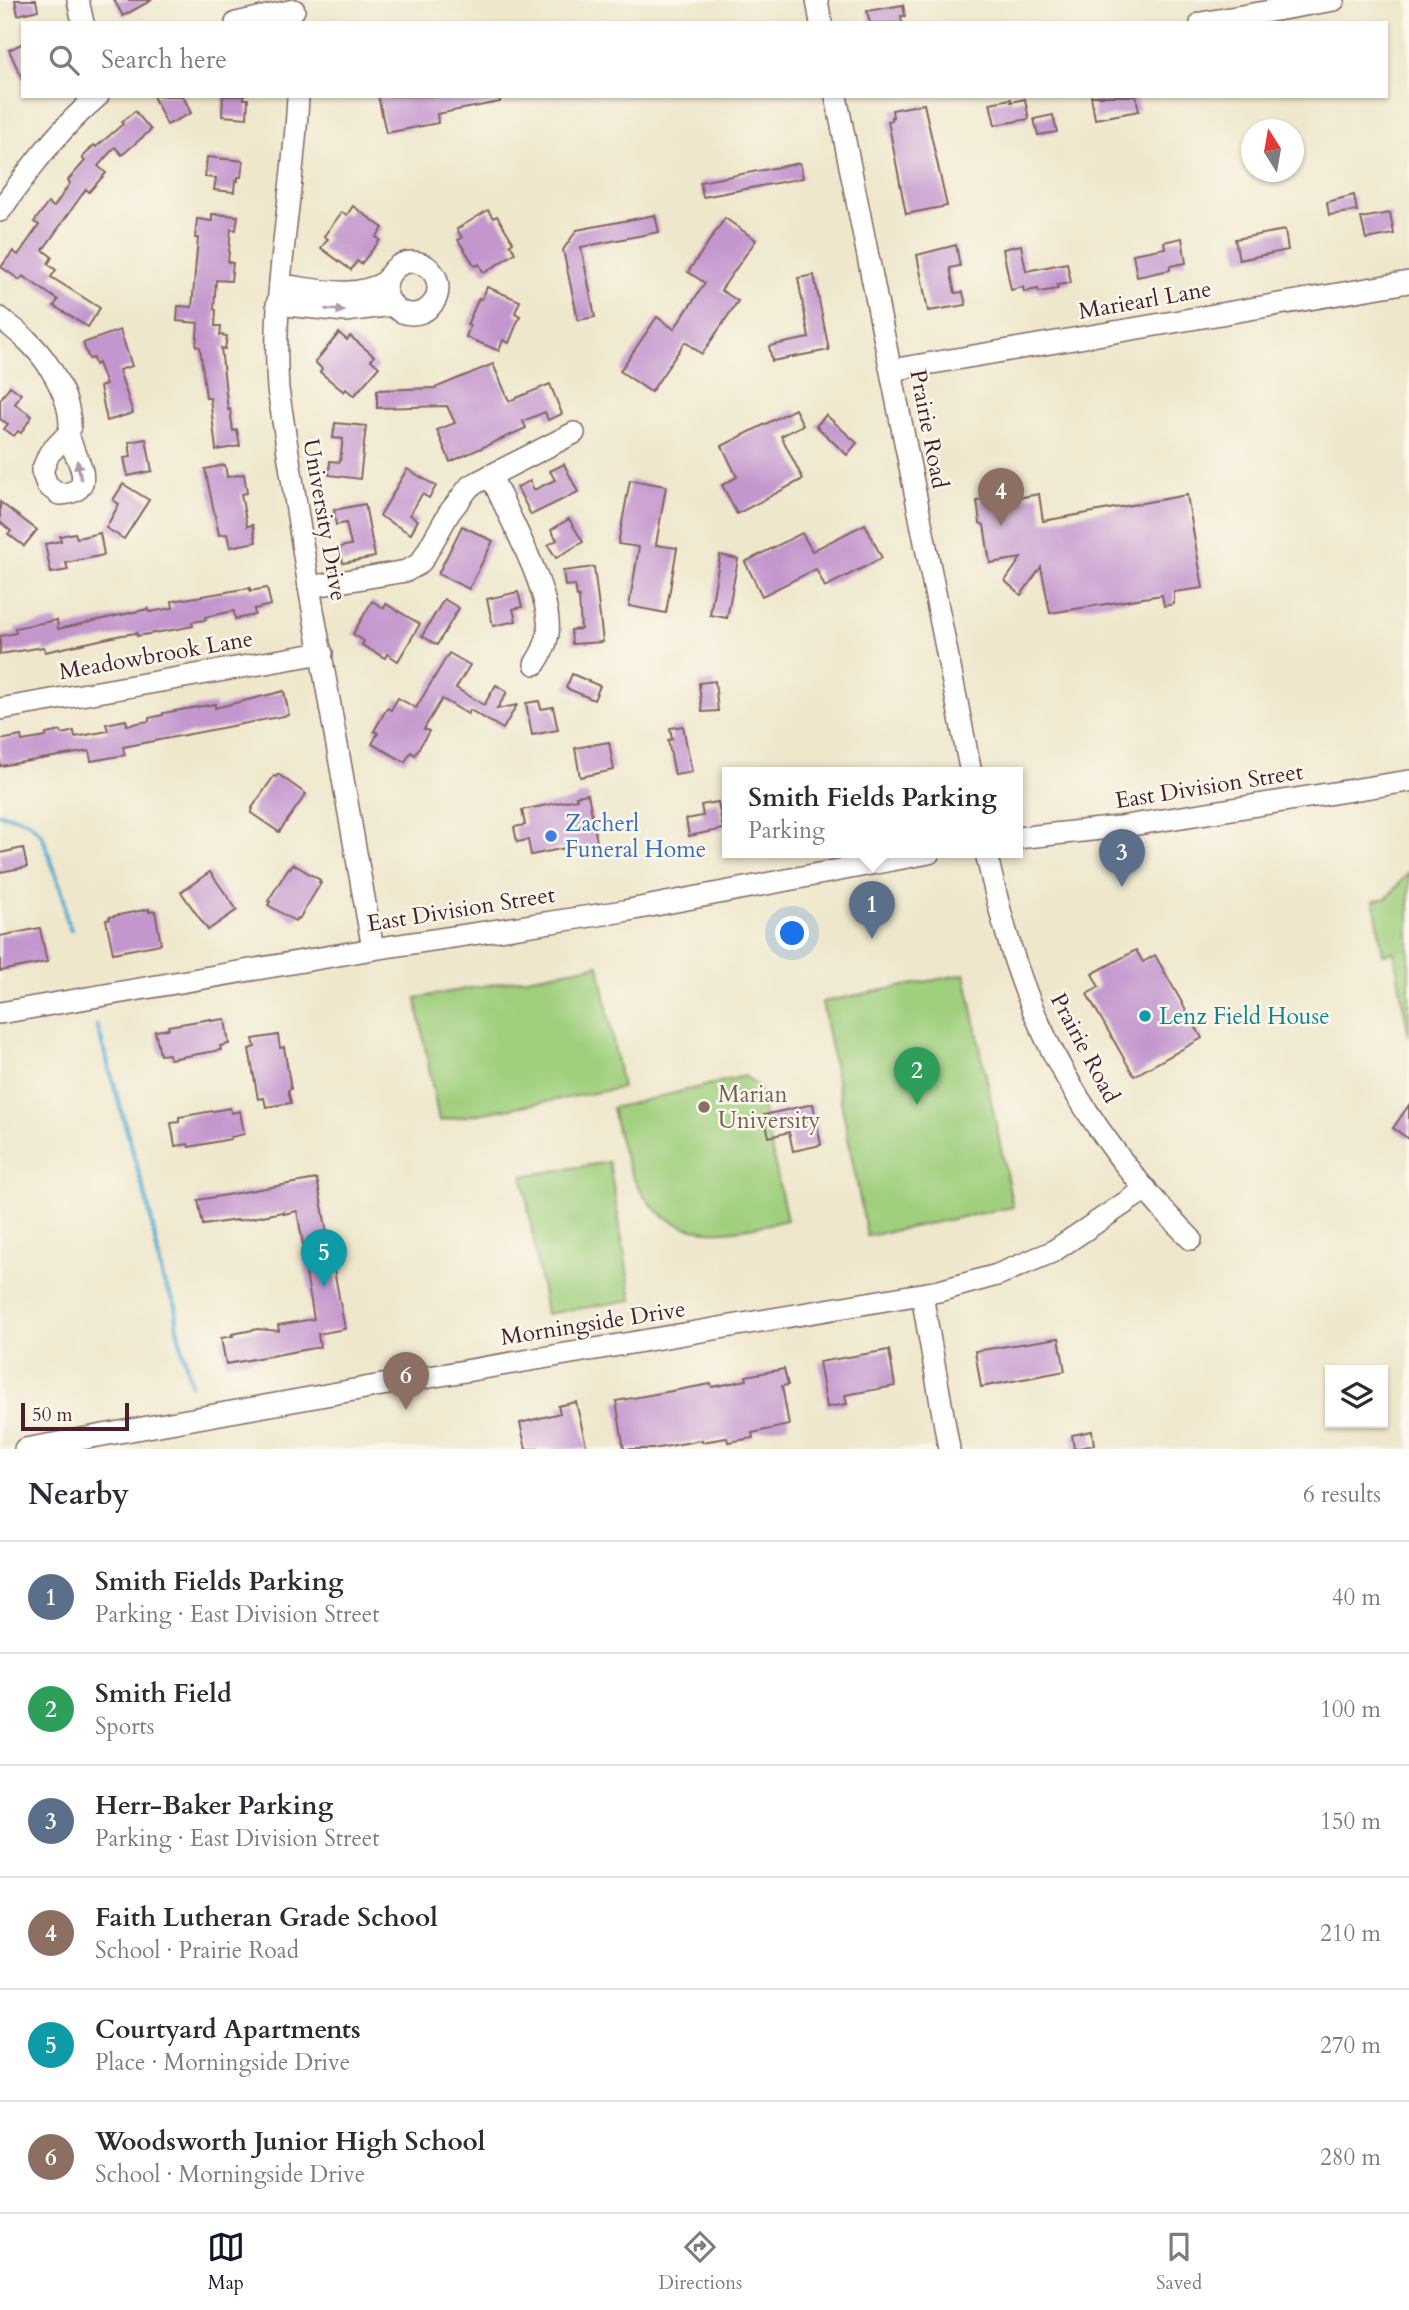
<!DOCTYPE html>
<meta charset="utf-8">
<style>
body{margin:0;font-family:Cardo,serif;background:#f2f2f3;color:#2b2b33}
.controls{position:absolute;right:21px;bottom:21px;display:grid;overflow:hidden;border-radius:0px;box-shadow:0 2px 5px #0004}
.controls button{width:63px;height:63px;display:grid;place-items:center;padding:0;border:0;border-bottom:2px solid #e1e1e2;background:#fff;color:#2b2b33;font:35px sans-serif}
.compass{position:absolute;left:1241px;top:119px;width:63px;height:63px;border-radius:50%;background:#fff;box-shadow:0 2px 5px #0004;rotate:349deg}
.scale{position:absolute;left:21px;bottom:18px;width:108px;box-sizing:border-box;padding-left:7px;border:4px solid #4a1f2b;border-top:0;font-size:19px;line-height:24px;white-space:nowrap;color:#4a1f2b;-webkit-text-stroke:5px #fbf7ec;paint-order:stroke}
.you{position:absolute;left:793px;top:934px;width:24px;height:24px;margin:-18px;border:5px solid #fff;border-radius:50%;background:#1a73e8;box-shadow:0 0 0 10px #1a73e833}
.badge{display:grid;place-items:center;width:46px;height:46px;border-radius:50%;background:#111827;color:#fff;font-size:23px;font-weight:700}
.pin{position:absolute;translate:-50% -58px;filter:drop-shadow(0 2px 4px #0008)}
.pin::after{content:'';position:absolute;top:37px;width:24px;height:21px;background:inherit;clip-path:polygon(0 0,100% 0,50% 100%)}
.popup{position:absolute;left:722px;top:767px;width:301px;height:91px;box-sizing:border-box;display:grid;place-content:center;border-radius:0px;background:#fff;filter:drop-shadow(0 2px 5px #0005);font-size:23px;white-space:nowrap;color:#7c7c81}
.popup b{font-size:26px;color:#2b2b33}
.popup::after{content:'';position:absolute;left:50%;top:100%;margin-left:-14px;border:14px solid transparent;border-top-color:#fff}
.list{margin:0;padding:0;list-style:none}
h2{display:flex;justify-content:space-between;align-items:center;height:91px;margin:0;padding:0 28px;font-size:30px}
h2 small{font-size:23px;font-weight:400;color:#7c7c81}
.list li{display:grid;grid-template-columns:46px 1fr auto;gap:21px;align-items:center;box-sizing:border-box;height:112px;padding:0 28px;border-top:2px solid #e1e1e2}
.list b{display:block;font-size:26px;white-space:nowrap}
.list p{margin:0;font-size:23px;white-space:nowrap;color:#7c7c81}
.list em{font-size:23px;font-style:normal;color:#7c7c81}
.icon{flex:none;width:38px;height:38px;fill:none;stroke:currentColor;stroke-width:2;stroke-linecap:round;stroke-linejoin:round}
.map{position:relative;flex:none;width:1409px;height:1449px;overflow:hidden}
.search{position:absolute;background:#fff;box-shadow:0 2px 5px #0004;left:21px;right:21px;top:21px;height:77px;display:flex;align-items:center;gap:18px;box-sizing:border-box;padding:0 24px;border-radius:0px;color:#7c7c81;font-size:26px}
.sheet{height:763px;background:#fff}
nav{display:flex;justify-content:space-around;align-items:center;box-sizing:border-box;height:98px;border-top:2px solid #e1e1e2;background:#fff;font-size:19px;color:#7c7c81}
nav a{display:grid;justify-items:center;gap:4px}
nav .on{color:#111827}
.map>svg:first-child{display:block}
</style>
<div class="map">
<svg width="1409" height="1449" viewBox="0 0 1409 1449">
<rect width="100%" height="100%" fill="#fbf7ec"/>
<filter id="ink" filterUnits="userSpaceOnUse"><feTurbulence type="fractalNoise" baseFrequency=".0143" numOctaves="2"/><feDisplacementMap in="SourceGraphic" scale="14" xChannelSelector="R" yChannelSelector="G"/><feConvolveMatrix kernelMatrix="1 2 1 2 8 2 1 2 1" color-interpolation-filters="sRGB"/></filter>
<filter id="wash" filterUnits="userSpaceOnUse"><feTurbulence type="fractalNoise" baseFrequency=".00686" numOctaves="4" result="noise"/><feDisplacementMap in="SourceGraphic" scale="28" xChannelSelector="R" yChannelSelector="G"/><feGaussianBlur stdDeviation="1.57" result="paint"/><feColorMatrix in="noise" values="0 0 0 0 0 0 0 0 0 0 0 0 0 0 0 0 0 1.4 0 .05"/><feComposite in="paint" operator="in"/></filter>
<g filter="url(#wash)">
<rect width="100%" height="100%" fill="#efe7cc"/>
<g fill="#a0cf7e" stroke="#757754" stroke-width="2">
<polygon points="1409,872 1409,1038 1394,952 1383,954 1374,900 1387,898"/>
<polygon points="599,965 622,1088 439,1121 416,998"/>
<polygon points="965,974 1013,1207 867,1236 822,1002"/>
<path d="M745,1076l13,11 29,133c-21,5 -43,10 -64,11 -78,5 -98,-61 -111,-123z"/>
<polygon points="609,1162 632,1300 546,1314 523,1176"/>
</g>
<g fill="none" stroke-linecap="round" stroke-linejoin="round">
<g stroke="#54abd1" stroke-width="4.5">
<polyline points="0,814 15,817 30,823 42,835 64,898 66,919 71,930"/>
<polyline points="97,1025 149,1209 163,1280 176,1306 177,1328 191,1384"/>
</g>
</g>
<g id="blocks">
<g fill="#c396ce">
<polygon points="15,0 36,0 38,10 18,15"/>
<polygon points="114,0 152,0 123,16"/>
<polygon points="903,5 905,16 901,16 902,23 870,23 867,11"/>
<polygon points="23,43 23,81 9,50"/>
<polygon points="153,96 183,96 191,113 167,125"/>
<polygon points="223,96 244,96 244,99 248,99 247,118 222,116"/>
<polygon points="378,96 500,96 500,102 437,114 438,123 386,133"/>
<polygon points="1091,96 1136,96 1139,111 1095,119"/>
<polygon points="1011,99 1011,102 1025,99 1029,119 995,125 990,103"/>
<polygon points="924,104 947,206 906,214 888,121 892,120 891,117 893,117 892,110"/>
<polygon points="135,111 151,130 122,155 115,147 98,166 106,173 89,192 86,189 43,250 52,257 48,264 56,270 51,277 100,308 88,327 54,306 58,300 23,276 20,280 1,267 13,251 18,255 39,225 34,222 48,203 54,207 70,183 68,180 85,161 82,158 94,145 96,147 123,124 122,122"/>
<polygon points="1053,115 1057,132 1038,135 1034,119"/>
<polygon points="207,157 243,161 241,177 238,177 238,181 235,180 234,192 214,190 216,178 205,177"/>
<polygon points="800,163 803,178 703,197 700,182"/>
<polygon points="1354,195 1357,211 1329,215 1327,202"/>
<polygon points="353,206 383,228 376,237 380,240 361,264 357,261 351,270 321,248 328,239 324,236 342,212 347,215"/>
<polygon points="488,210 493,218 497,216 513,242 510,244 515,253 484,273 479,264 475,266 458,240 462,238 457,229"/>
<polygon points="1390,213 1394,234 1366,239 1361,218"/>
<polygon points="212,214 238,216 236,230 231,229 228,262 233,263 231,281 216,280 214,309 216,310 215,326 221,326 220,335 227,336 225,349 221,348 228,410 230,409 233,431 237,430 240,446 216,450 210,398 206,398 200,347 196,346 198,323 177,321 178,306 192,307 198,238 195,238 197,219 212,221"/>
<polygon points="655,215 659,232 581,247 595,317 578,320 563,250 577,230"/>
<polygon points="725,218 756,240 721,290 738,301 702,354 685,342 651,392 620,371 657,317 674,329 705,283 688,272"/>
<polygon points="1285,230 1288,250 1239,260 1235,239"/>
<polygon points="1182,238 1186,263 1170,266 1170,270 1137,277 1133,254 1165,248 1164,242"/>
<polygon points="956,245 960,266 950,268 955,293 963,292 966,305 928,311 917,255"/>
<polygon points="1021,245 1026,271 1067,263 1071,283 1057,285 1058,289 1039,292 1038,289 1024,292 1023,287 1011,290 1003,249"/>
<polygon points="814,275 829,350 772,361 769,346 809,338 798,278"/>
<polygon points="487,287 520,301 515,313 520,316 509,343 503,340 499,351 466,337 470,326 467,325 479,298 482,299"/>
<polygon points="120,330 132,366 119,370 133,413 107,421 100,387 106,385 98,363 95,365 93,358 89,359 83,343"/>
<polygon points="339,333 347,340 350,336 374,356 371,360 379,367 354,396 346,389 344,392 320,372 322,369 315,362"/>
<polygon points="493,364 509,401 550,384 562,414 548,420 545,412 523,421 526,428 450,462 437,430 455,423 447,406 377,408 377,390 435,388"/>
<polygon points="10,386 21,394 15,404 32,416 21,433 18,431 14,436 4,429 8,424 0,419 0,400"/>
<polygon points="795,409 803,425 781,436 803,479 737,514 722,485 737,477 722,446"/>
<polygon points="826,415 857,443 847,455 816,426"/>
<polygon points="335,423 366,426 360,479 329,475 330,461 340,462 343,439 333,438"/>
<polygon points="146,439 152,471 128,476 124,458 131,457 129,442"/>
<polygon points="564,464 578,492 531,515 517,487 530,481 534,490 555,480 550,471"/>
<polygon points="225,465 227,477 244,474 247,493 241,494 247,526 253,525 256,542 230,547 227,534 219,535 205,469"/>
<polygon points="407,469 436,486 429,498 422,494 410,515 418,520 411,534 380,516"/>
<polygon points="630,480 666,486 656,545 677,548 666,613 629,606 639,547 618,544"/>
<polygon points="123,484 149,500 124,539 106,528 119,504 113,500"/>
<polygon points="1039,494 1043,521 1187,495 1203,588 1174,592 1174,604 1164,606 1162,595 1050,613 1041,567 1021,595 1005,581 1021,558 990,563 984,525 980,523 977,501 996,499 1001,501"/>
<polygon points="0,502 37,530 24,546 8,534 11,531 0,522"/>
<polygon points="365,504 375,557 343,563 340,547 351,545 346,523 336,525 334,510"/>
<polygon points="569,519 583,542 556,558 548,545 557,540 551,530"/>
<polygon points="865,524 882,558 825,587 816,569 762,596 745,562 802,533 812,551"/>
<polygon points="462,526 493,541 469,589 438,574"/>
<polygon points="75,533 77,538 100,533 104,555 66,563 68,570 51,573 45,544 61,541 60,536"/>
<polygon points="720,555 738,559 727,618 710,615"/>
<polygon points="594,567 603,642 572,644 571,630 581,629 579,597 577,597 575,585 565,586 563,571"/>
<polygon points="250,588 250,591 267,588 271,605 254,609 255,615 235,619 234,611 205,617 206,620 192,622 193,626 178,629 137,636 137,633 122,635 45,652 44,647 0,654 0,636 16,633 15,628 57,620 58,629 148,609 149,612 173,608 172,601"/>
<polygon points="518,592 522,607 513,609 516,621 493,626 487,599"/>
<polygon points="444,599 459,608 437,645 422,636"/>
<polygon points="372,601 384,608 386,604 420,624 398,661 387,654 385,658 362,645 364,641 353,634"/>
<polygon points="449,653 470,665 456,688 484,705 496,685 507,692 497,709 517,705 503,729 470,710 468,714 442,699 424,729 429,731 415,755 411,752 405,762 372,744 378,733 374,731 387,708 391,710 398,698 416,708"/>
<polygon points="572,674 600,686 594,700 566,688"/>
<polygon points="715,681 718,711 702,712 699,683"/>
<polygon points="284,691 289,715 123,747 125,755 91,761 89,751 0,766 0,740 21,736 22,741 46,737 46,734 61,731 62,734 74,731 75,737 108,731 106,724 126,720 127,725 149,721 149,718 163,715 163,713 215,704 215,708"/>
<polygon points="539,701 541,709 553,707 558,730 532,735 526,703"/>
<polygon points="683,726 692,772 675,775 668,740 672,739 670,728"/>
<polygon points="609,742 614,770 580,777 575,748"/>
<polygon points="278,774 306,794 279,832 251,813 253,809 252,808 274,776 276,777"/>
<polygon points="588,794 598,847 581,851 580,845 531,855 528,840 517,842 514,827 525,825 522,810 577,799 576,796"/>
<polygon points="718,802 723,829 689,836 686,819 703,816 701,805"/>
<polygon points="23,848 27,867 0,872 0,853"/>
<polygon points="293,864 320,880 319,882 321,883 299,919 297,918 295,921 268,905 270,902 268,901 289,867 290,868"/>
<polygon points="210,872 237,910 208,930 181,892"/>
<polygon points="149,909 149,912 155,911 161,944 113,953 106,920 110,919 109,917"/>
<polygon points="40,928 47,962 0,971 0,936"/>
<polygon points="1136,950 1143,962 1155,955 1202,1038 1134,1076 1087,994 1099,987 1092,974"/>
<polygon points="211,1019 211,1021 225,1019 229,1044 220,1046 221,1050 170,1059 169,1054 160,1055 155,1031 169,1029 168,1026"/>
<polygon points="278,1035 280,1048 284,1047 291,1089 288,1090 291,1103 266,1107 264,1098 258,1099 249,1049 255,1047 253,1039"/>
<polygon points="813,1104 821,1145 793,1151 789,1132 769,1137 764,1115"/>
<polygon points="1409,1105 1409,1139 1393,1128"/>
<polygon points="230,1108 231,1113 240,1111 244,1134 231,1137 231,1139 189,1147 188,1144 175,1146 171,1123 179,1122 179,1117"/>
<polygon points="317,1179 345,1329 318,1334 320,1347 226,1364 221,1338 233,1336 232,1334 258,1329 279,1331 278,1325 314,1319 302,1250 304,1250 297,1211 284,1214 283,1212 237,1221 237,1220 203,1225 198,1200"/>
<polygon points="1059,1338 1065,1371 981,1387 975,1351"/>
<polygon points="889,1350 895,1386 845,1395 847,1404 827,1407 819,1362"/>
<polygon points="784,1369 788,1385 782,1386 789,1425 752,1433 753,1438 728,1442 727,1438 702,1442 702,1440 653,1449 624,1449 616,1401 711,1384 712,1387 747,1380 746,1376"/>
<polygon points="576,1402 587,1449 526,1449 520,1423 560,1413 558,1406"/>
<polygon points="1092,1431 1094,1445 1074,1449 1072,1435"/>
</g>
</g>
</g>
<g filter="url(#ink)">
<use href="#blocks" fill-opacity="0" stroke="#846563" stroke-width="2"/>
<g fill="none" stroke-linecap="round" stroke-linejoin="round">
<defs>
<g id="minor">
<polyline points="78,0 83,23"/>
<polyline points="817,0 821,23"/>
<polyline points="236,23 294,10"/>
<polyline points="1201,23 1334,0"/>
<path d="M298,96c-4,98 -27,195 -20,293l31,198 64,362"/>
<polyline points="836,96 971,773"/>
<path d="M0,211c29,-42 58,-81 98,-115"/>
<circle cx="412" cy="288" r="26"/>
<path d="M280,285c36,4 74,16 107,-4"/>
<polyline points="277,304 345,311 393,305"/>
<path d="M0,318c20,15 37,29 50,50 10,16 20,38 20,57 0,3 -2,8 -1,11 2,15 17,31 13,47 -3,9 -15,11 -23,11l-12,-9 -5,-14 7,-17 19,-20"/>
<polyline points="891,370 1409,282"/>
<path d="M491,475c16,40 62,117 57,159 -2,11 -7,21 -13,30"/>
<polyline points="309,587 406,571 419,564 423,559 449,513 470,486 574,433"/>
<polyline points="0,709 322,653"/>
<polyline points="1017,838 1119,827 1409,781"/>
<path d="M986,853c12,51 24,100 44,149 34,86 95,172 161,237"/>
<polyline points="0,1013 373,949 624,911 929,853"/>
<polyline points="922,1295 949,1449"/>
<polyline points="25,1449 376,1386 939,1291 997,1275 1052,1252 1146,1189"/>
</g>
</defs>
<use href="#minor" stroke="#846563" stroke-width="24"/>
<use href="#minor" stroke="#fff" stroke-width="21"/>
</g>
<defs><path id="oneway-solid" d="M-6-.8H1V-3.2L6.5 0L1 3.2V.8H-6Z" transform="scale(1.75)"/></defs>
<g fill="#ae9aa0">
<use href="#oneway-solid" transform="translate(335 310) rotate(5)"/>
<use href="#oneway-solid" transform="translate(79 470) rotate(-102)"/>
</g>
</g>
<circle fill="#3f7fe0" stroke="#fbf7ec" stroke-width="2.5" cx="551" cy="836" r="7"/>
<circle fill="#0f9aa8" stroke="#fbf7ec" stroke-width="2.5" cx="1145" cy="1016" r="7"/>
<circle fill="#8d6e63" stroke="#fbf7ec" stroke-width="2.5" cx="704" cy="1107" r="7"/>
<g text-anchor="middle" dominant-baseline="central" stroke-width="5" stroke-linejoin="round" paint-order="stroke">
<g font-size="23" fill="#4a1f2b" stroke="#fbf7ec">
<text transform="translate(1145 300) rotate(-10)">Mariearl Lane</text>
<text transform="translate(929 429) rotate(79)">Prairie Road</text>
<text transform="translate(325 520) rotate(80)">University Drive</text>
<text transform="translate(156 655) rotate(-10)">Meadowbrook Lane</text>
<text transform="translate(1209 786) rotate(-9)">East Division Street</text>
<text transform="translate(461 909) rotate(-9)">East Division Street</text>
<text transform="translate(1085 1048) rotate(62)">Prairie Road</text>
<text transform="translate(593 1323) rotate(-9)">Morningside Drive</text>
</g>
<g font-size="23" fill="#366cbe" stroke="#fbf7ec" text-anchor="start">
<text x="565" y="823">Zacherl<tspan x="565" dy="26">Funeral Home</tspan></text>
</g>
<g font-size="23" fill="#0d838f" stroke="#fbf7ec" text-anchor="start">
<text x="1159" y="1016">Lenz Field House</text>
</g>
<g font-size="23" fill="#785e54" stroke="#fbf7ec" text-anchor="start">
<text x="718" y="1094">Marian<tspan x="718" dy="26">University</tspan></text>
</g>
</g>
</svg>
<div class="controls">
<button><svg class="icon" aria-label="layers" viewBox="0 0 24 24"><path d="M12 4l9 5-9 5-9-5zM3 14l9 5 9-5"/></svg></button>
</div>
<svg class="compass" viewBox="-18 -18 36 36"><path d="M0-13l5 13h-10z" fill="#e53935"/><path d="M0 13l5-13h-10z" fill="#7c7c81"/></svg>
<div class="scale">50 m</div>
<div class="you"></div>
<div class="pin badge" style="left:872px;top:939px;background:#5c6f8a">1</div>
<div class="popup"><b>Smith Fields Parking</b>Parking</div>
<div class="pin badge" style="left:917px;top:1105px;background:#2e9e5b">2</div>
<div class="pin badge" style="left:1122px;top:887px;background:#5c6f8a">3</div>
<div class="pin badge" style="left:1001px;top:526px;background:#8d6e63">4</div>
<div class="pin badge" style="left:324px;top:1287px;background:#0f9aa8">5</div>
<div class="pin badge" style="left:406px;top:1410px;background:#8d6e63">6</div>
<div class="search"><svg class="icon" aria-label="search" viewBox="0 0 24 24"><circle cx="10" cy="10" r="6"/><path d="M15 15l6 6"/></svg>Search here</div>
</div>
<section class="sheet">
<h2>Nearby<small>6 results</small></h2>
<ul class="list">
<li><span class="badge" style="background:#5c6f8a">1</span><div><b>Smith Fields Parking</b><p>Parking · East Division Street</p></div><em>40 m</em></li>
<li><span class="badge" style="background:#2e9e5b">2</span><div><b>Smith Field</b><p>Sports</p></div><em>100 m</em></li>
<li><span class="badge" style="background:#5c6f8a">3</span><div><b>Herr-Baker Parking</b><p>Parking · East Division Street</p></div><em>150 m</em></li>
<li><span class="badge" style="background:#8d6e63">4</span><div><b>Faith Lutheran Grade School</b><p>School · Prairie Road</p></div><em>210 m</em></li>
<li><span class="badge" style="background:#0f9aa8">5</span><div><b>Courtyard Apartments</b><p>Place · Morningside Drive</p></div><em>270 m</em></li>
<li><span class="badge" style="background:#8d6e63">6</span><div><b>Woodsworth Junior High School</b><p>School · Morningside Drive</p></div><em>280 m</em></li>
</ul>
</section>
<nav>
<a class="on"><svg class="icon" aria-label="map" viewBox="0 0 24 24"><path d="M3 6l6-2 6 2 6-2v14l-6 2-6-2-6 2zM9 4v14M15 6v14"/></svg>Map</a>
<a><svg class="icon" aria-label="directions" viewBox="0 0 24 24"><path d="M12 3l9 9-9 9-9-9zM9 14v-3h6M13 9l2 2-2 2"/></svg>Directions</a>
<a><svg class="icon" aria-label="saved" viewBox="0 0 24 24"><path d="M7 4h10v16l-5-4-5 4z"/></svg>Saved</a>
</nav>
